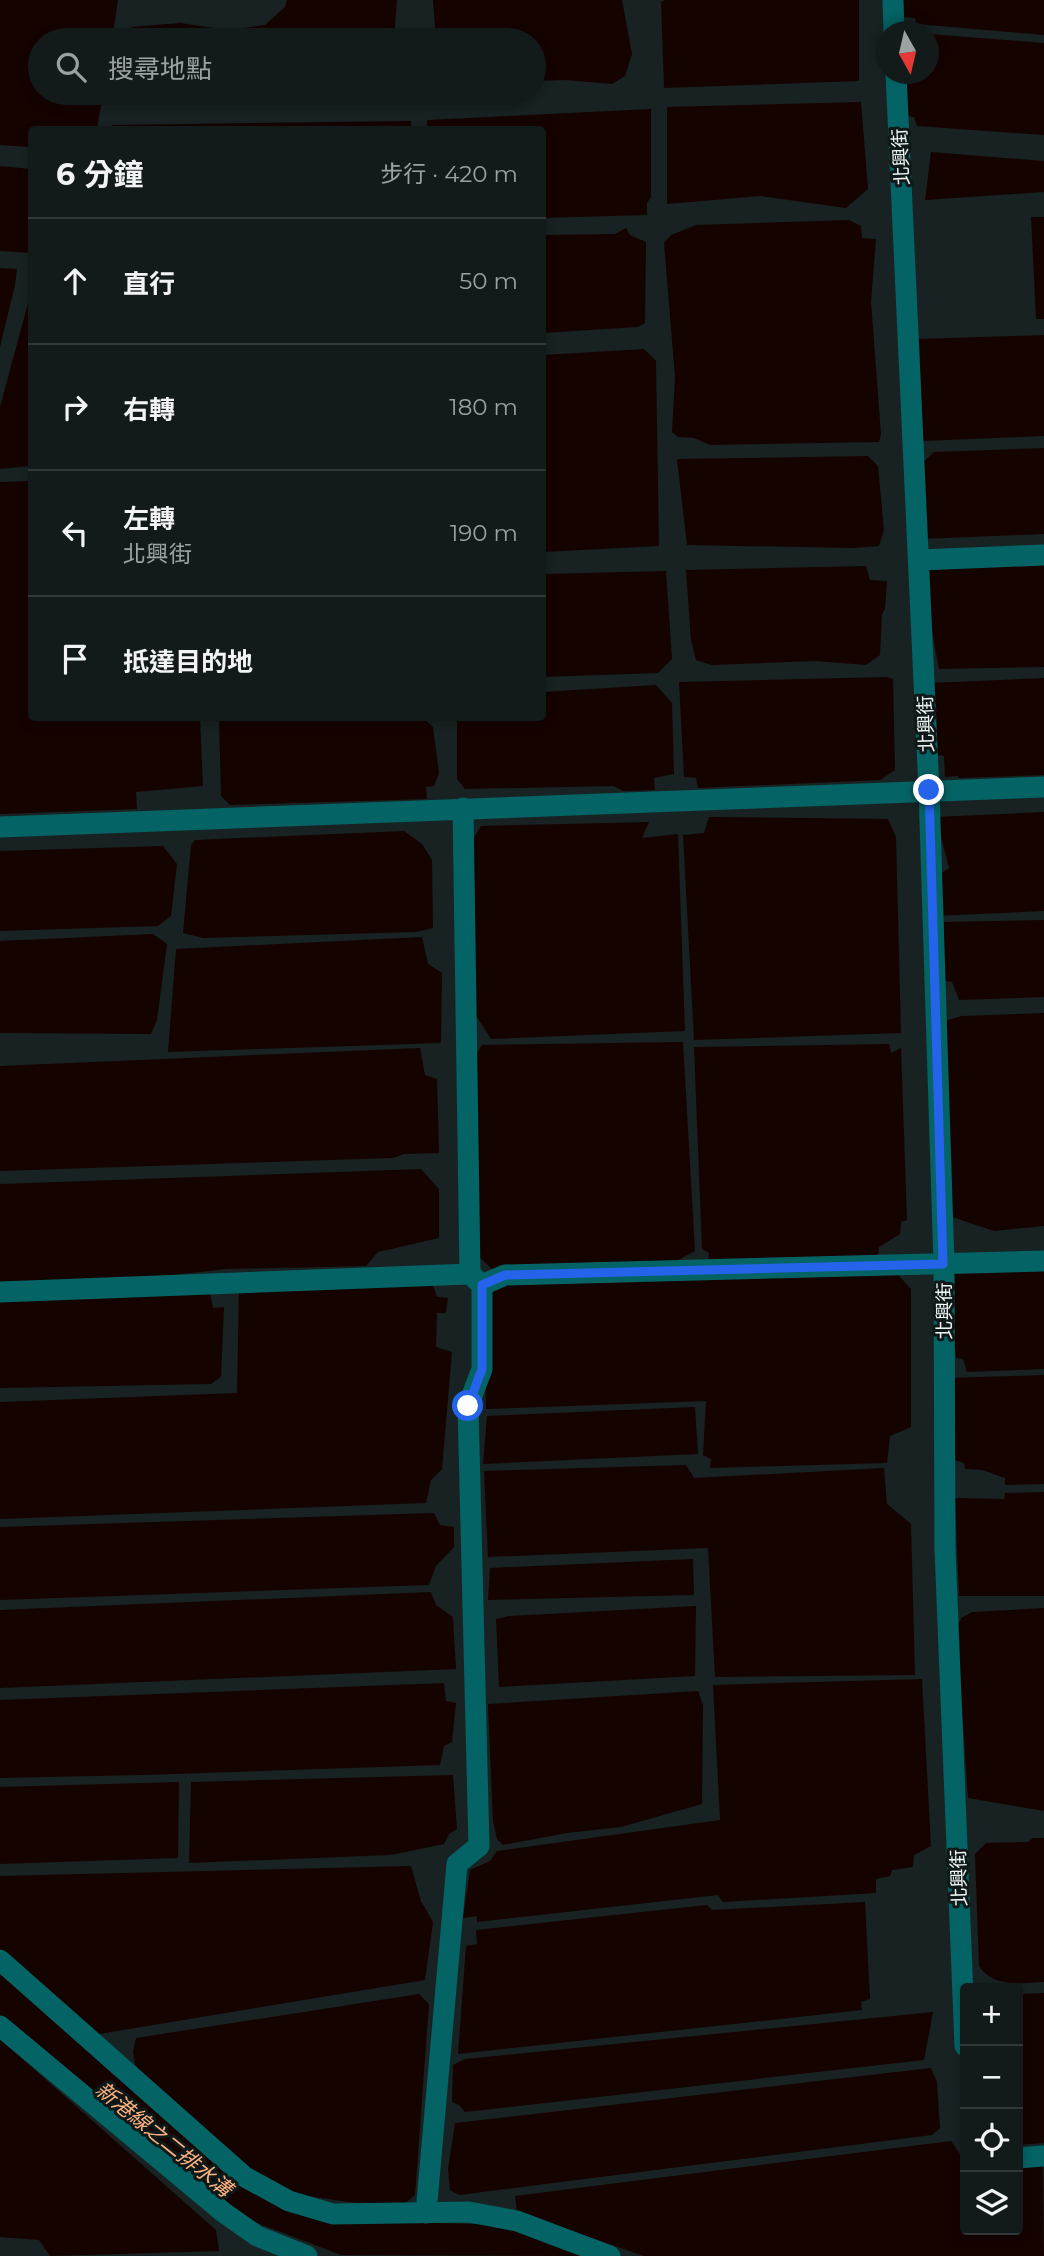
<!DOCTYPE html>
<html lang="zh-TW">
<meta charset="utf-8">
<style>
body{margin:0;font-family:Montserrat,"Noto Sans TC",sans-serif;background:#1b2323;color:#f1f3f6}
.controls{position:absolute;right:21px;bottom:21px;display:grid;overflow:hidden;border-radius:7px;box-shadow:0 4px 10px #0003}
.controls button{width:63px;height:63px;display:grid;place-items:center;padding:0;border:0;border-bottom:2px solid #313839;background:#121a1a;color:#f1f3f6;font:35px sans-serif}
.compass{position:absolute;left:876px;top:21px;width:63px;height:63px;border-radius:50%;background:#121a1a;box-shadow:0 4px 10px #0003;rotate:172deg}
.stop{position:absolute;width:21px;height:21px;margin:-16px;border:5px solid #2563eb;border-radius:50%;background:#fff}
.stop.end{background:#2563eb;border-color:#fff;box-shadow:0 2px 7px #0008}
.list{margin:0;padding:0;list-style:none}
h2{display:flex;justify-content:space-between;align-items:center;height:91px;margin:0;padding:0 28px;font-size:30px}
h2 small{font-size:23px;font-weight:400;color:#9ca1a2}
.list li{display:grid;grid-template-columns:46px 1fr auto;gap:21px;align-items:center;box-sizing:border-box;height:126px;padding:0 28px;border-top:2px solid #313839}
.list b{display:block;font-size:26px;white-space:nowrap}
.list p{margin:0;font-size:23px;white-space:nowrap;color:#9ca1a2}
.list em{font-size:23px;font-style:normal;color:#9ca1a2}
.icon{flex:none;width:38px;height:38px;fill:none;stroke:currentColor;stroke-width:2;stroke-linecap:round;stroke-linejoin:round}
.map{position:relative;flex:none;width:1044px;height:2256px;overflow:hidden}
.search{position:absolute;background:#121a1a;box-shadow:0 4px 10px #0003;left:28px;top:28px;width:518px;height:77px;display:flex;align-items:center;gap:18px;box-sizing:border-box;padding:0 24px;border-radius:38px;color:#9ca1a2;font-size:26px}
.panel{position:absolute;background:#121a1a;box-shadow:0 4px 10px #0003;left:28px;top:126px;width:518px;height:595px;border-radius:7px}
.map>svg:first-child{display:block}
</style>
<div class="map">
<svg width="1044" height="2256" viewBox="0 0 1044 2256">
<rect width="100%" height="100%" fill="#182222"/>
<g fill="#150300">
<polygon points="0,0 118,0 112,40 40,40 40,93 103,93 97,129 32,130 31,147 0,145"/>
<polygon points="287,0 397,0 394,40 124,40 124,34 132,27 180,23 228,30 265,25 285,7"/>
<polygon points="433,0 622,0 632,54 625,76 612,84 566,80 534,81 534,40 436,40"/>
<polygon points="665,0 859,0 859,81 664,88 661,2"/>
<polygon points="901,0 1044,0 1044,35 916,24 915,18 901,17"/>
<polygon points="929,34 1044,43 1044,135 917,126 914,117 904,115 903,74 928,74"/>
<polygon points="120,93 275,93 120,104"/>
<polygon points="861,102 868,189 846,208 761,196 667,204 667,107"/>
<polygon points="651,109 651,197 647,203 647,215 543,218 542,130 427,129 427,120"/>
<polygon points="411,121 411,130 111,129 112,125"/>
<polygon points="931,152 1044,161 1044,192 925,200"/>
<polygon points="0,166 31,169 31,253 0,251"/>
<polygon points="1031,217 1044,217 1044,319 1036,319"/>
<polygon points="849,220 861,226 862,238 876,239 871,302 881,434 879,442 710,445 694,438 678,437 672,432 675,377 664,243 671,235 696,225"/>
<polygon points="626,228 630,235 646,242 645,323 638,327 543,333 543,235 615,234"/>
<polygon points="0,268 17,269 15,285 0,347"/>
<polygon points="31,292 31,466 0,469 0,407"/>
<polygon points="1044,335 1044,436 923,441 919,339"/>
<polygon points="644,349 656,361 659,546 543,552 543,355"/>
<polygon points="1044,448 1044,534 920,539 919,466 934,452"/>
<polygon points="868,456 878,466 884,530 879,546 853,548 687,545 677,459"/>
<polygon points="31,481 32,718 200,718 203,786 136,792 137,809 0,814 0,482"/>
<polygon points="1044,562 1044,667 939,669 920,567"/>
<polygon points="866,566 870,580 887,581 885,609 882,614 880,655 866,665 815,661 712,665 696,660 691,640 686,570"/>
<polygon points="666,571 672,659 658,673 543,677 543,574"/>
<polygon points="887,677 893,679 895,770 880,780 698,788 696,778 684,777 679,682"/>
<polygon points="1044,678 1044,775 959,778 958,776 945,777 944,756 935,754 930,683"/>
<polygon points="656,685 672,703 674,774 654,778 655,790 623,791 614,786 465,789 457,779 457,718 542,718 543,692"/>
<polygon points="219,718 423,718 433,727 439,773 434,786 426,787 427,799 230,805 221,796"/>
<polygon points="1044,812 1044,911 935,916 933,879 949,868 936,817"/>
<polygon points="709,817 888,819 896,837 901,1033 694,1040 683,835 704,833"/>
<polygon points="649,822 642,838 678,834 685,1031 491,1039 468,1003 468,847 481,826"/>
<polygon points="404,831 422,844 432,860 433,928 416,932 203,938 183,933 191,845 195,840"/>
<polygon points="163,846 177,864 171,916 158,926 0,931 0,851"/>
<polygon points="1044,920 1044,997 959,1000 952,982 936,979 944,922"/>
<polygon points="153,934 167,944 157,1020 151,1034 0,1033 0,941"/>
<polygon points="422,937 428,964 442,973 441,1043 168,1052 176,949"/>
<polygon points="1044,1013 1044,1226 994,1231 946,1215 941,1022 962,1016"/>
<polygon points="683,1042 695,1251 676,1261 492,1269 476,1254 471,1062 482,1045"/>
<polygon points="889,1044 891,1053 901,1048 907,1220 901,1222 900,1234 879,1247 878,1255 708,1261 709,1253 702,1249 694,1047"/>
<polygon points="420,1048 425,1075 437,1079 439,1153 404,1154 393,1158 0,1171 0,1066"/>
<polygon points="421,1169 439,1189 439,1238 378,1252 366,1266 227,1269 163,1276 0,1282 0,1184"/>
<polygon points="1044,1263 1044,1369 967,1372 963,1359 956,1358 955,1347 948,1342 949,1266"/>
<polygon points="892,1268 911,1289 911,1427 890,1436 887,1463 710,1468 711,1459 703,1455 706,1401 486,1409 484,1295 502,1282"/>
<polygon points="433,1285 437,1297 448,1298 446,1313 437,1313 436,1347 452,1352 442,1469 431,1480 426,1503 0,1519 0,1402 237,1393 239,1286"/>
<polygon points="210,1293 213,1308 224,1307 221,1377 211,1384 0,1388 0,1301"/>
<polygon points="1044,1375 1044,1484 1005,1485 1005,1478 982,1470 965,1469 964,1463 951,1459 948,1378"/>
<polygon points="695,1407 698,1454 483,1464 487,1416"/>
<polygon points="686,1465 694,1478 884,1468 887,1504 911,1524 915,1675 715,1677 708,1548 488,1557 484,1471"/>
<polygon points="1044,1492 1044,1596 959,1596 955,1498 1004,1499 1005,1493"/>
<polygon points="434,1513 440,1525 454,1527 454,1547 436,1566 429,1585 0,1600 0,1527"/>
<polygon points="693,1559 694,1595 488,1600 490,1568"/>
<polygon points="431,1592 436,1605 453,1617 456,1669 0,1688 0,1610"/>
<polygon points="696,1606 695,1676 499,1687 496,1619 509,1616"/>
<polygon points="1044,1608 1044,1811 968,1798 957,1629 961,1618 972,1612"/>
<polygon points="922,1679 931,1846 914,1855 913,1867 892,1870 890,1876 876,1879 876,1893 723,1902 718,1895 477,1922 477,1916 463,1918 470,1870 490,1861 497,1851 720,1820 713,1685"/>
<polygon points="444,1683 446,1701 456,1703 452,1742 444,1746 440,1765 143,1775 0,1778 0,1700"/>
<polygon points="698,1691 703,1705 702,1804 621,1827 567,1833 503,1845 497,1839 493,1821 488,1704"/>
<polygon points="453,1775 457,1829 449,1834 444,1844 391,1855 189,1863 191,1782"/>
<polygon points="179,1782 178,1858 0,1864 0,1787"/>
<path d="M1033,1838h11v144c-22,1 -51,6 -65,-16l-4,-112 11,-11 42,-1z"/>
<polygon points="411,1866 421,1901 433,1922 425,1980 99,2034 0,1959 0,1876"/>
<polygon points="865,1902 870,1999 861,2002 862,2010 458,2054 466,1946 477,1944 476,1930 707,1905 712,1910"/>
<polygon points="0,1971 243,2183 336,2220 505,2225 582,2256 341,2255 244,2218 0,2024"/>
<polygon points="1044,1993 1044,2143 1018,2145 1018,1994"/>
<polygon points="419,1994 429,2004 415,2195 403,2205 370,2205 300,2195 259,2176 136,2069 133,2052 136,2038"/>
<polygon points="933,2012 924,2060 465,2112 459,2105 452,2102 453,2065 465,2059"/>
<polygon points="0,2039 216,2230 219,2251 50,2256 39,2240 0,2237"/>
<polygon points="931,2068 937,2082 940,2128 932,2135 459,2195 450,2190 448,2169 455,2123"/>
<polygon points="951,2141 965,2161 965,2230 1018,2230 1018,2167 1043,2165 1044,2256 644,2256 517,2212 515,2196"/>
</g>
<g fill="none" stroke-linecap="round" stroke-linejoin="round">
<g stroke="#046365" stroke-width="21">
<polyline points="893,0 894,32"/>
<polyline points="896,74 929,790 944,1264 945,1549 965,2046"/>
<polyline points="920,560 1044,555"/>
<polyline points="463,808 470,1274"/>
<polyline points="0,827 1044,787"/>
<polyline points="0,1292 470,1274 482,1285 505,1275 1044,1261"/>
<polyline points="0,1960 245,2177 289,2201 333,2214 469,2212 517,2221 610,2256"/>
<polyline points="0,2026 223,2212 257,2236 307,2256"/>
<polyline points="1018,2158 1044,2156"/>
<polyline points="426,2213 457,1864 479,1846 468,1406 482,1369 482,1285"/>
</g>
</g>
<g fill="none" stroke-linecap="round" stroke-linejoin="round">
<polyline stroke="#2563eb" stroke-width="9" points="468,1406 482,1369 482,1285 505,1275 943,1264 929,790"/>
</g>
<g text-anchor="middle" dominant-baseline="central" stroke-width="6" stroke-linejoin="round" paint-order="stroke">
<g font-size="19" fill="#f0f6f6" stroke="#0f1919">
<text transform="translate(901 157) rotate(-93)">北興街</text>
<text transform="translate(926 724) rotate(-92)">北興街</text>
<text transform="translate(944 1311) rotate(-90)">北興街</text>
<text transform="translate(959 1878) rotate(-92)">北興街</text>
</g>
<g font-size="21" font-style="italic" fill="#feb27f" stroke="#0f1919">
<text transform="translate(164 2139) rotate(39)">新港線之二排水溝</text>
</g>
</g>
</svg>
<div class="controls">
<button>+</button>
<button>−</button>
<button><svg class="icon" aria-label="locate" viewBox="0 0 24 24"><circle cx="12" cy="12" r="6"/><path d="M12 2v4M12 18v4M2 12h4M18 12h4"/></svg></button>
<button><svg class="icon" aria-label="layers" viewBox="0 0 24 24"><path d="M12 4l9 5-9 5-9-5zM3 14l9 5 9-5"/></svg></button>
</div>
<svg class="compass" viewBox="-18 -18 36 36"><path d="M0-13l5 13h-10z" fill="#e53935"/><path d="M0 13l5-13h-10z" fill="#9ca1a2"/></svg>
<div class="stop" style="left:468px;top:1406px"></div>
<div class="stop end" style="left:929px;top:790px"></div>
<div class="search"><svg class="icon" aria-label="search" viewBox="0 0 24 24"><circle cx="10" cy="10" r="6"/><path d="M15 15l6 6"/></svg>搜尋地點</div>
<section class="panel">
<h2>6 分鐘<small>步行 · 420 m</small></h2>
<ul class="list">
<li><svg class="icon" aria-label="ahead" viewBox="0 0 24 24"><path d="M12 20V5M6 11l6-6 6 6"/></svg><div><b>直行</b></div><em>50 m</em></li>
<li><svg class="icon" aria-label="right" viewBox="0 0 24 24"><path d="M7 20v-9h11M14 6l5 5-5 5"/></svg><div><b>右轉</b></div><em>180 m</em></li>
<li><svg class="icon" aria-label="left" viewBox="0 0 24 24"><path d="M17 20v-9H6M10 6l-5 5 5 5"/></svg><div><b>左轉</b><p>北興街</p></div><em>190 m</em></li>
<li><svg class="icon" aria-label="arrive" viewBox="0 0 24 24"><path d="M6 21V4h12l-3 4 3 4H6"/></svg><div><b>抵達目的地</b></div></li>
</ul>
</section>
</div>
